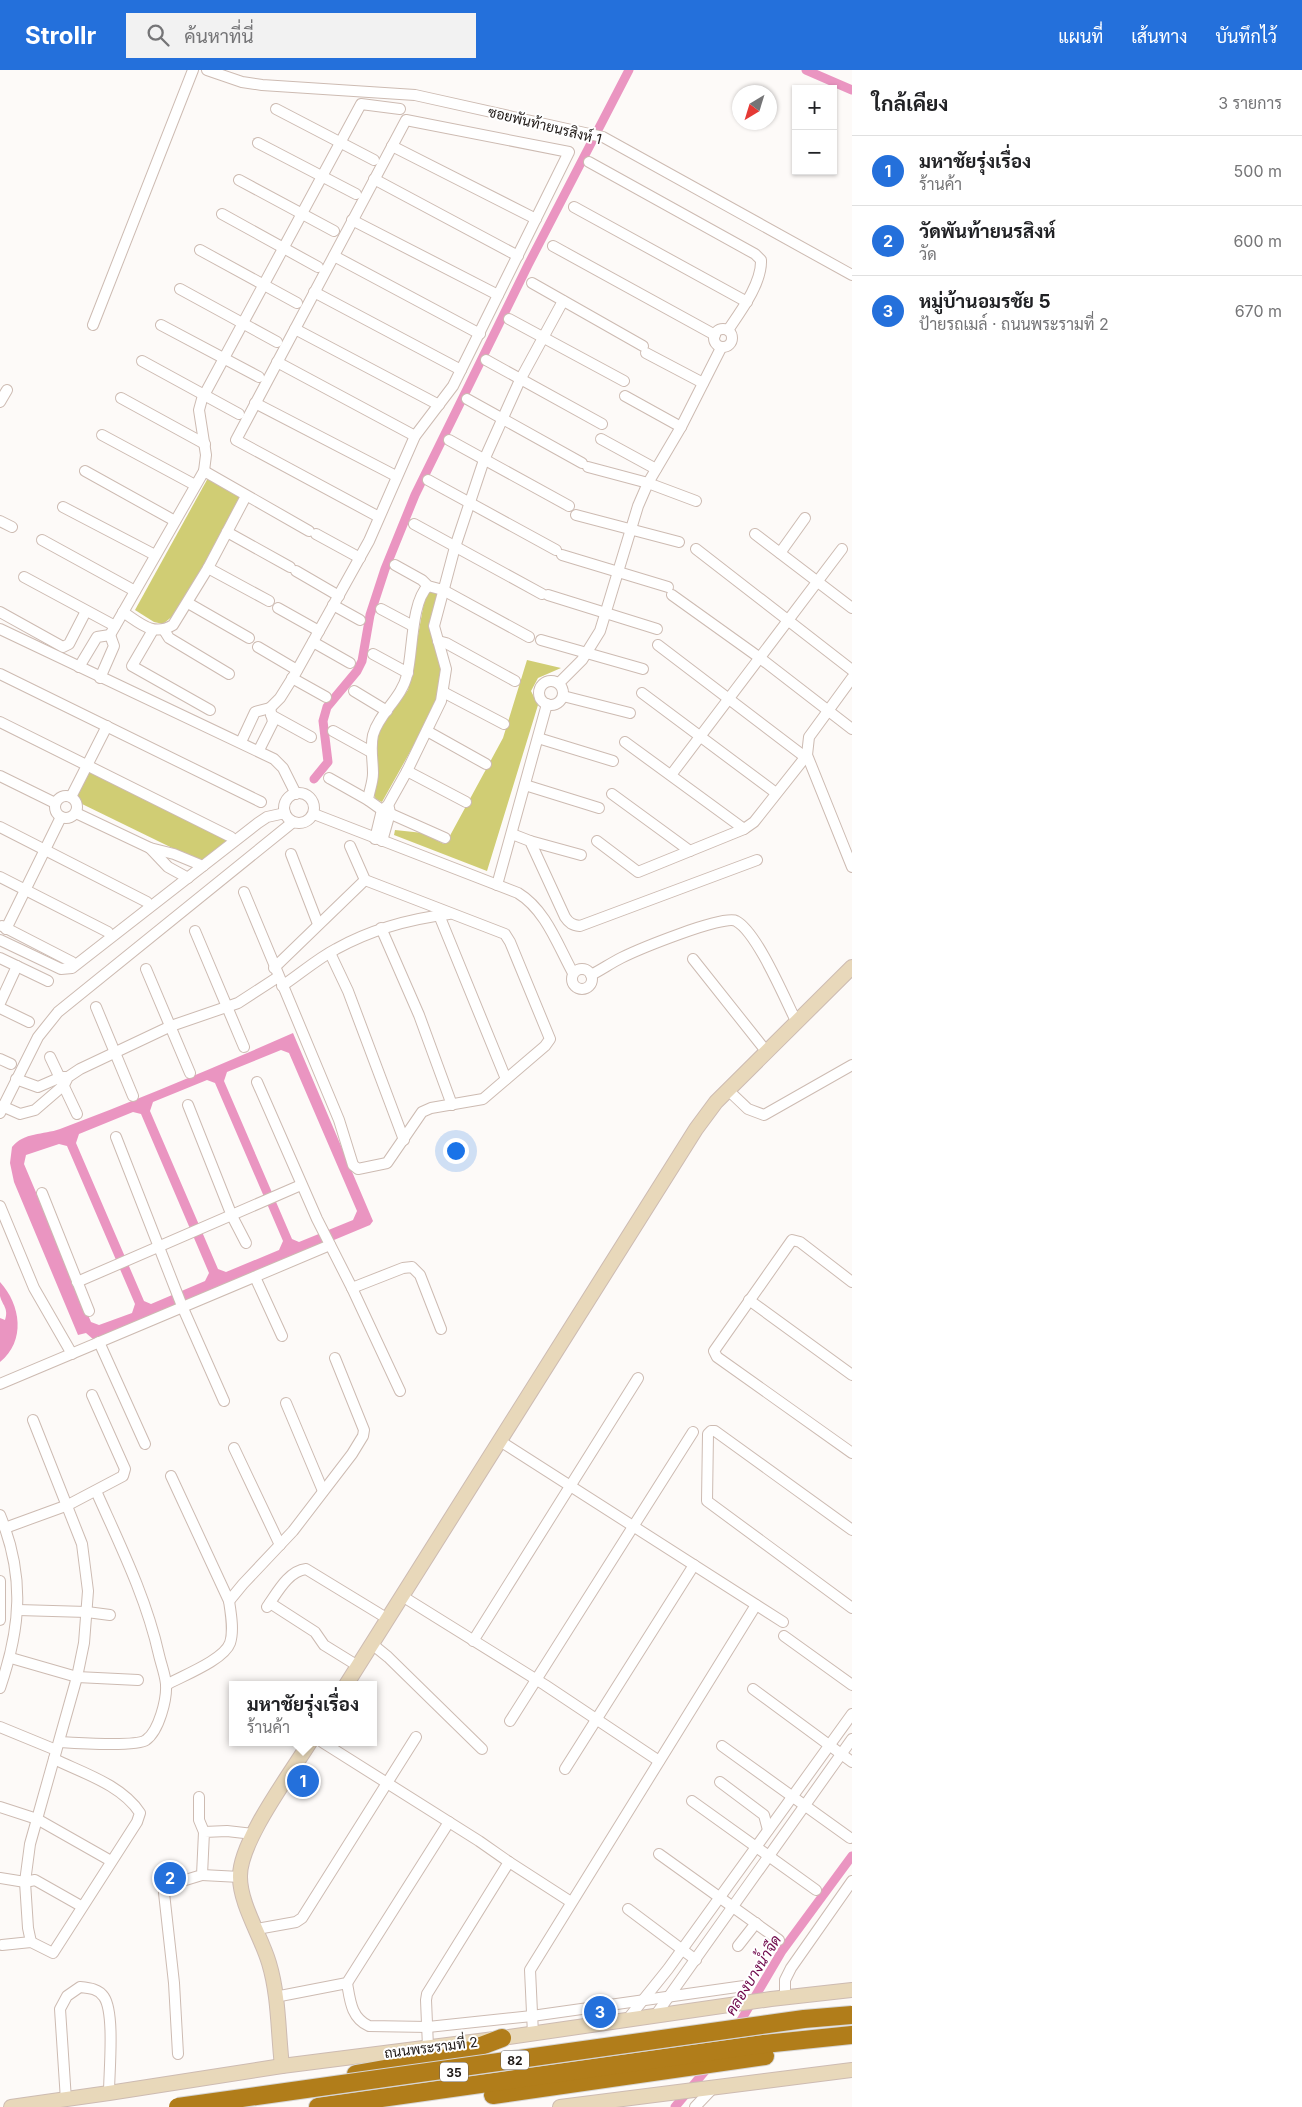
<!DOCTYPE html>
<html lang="th">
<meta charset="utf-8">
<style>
body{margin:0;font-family:Inter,Sarabun,sans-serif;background:#f2f2f2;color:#202124}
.controls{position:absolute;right:15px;top:15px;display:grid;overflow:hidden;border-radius:0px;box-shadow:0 1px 4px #0004}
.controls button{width:45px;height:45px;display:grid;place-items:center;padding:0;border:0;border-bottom:1px solid #e0e0e0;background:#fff;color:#202124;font:25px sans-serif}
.compass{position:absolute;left:732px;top:15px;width:45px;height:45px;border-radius:50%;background:#fff;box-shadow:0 1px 4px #0004;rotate:218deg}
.you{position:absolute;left:455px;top:1080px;width:18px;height:18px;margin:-12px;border:4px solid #fff;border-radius:50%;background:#1a73e8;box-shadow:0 0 0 8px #1a73e833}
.badge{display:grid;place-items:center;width:32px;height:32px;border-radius:50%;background:#2470db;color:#fff;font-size:16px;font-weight:700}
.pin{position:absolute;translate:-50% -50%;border:2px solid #fff;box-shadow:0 1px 5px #0006}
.popup{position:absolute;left:229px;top:1611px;width:148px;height:65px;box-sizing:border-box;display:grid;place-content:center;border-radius:0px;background:#fff;filter:drop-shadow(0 1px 4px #0005);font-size:16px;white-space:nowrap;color:#757577}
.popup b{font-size:19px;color:#202124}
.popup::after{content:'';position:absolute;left:50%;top:100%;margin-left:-10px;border:10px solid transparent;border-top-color:#fff}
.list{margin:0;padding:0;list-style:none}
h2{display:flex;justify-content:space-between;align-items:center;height:65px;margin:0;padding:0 20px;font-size:21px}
h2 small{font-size:16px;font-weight:400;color:#757577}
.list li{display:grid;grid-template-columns:32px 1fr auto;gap:15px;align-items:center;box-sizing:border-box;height:70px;padding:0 20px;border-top:1px solid #e0e0e0}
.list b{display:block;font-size:19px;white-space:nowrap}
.list p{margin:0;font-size:16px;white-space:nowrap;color:#757577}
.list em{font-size:16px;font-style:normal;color:#757577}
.icon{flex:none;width:28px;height:28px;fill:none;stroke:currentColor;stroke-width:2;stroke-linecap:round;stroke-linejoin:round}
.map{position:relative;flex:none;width:852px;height:2037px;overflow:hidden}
header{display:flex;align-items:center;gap:30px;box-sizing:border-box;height:70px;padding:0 25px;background:#2470db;color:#fff}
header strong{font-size:24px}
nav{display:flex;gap:28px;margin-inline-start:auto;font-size:18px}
.search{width:350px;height:45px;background:#f2f2f2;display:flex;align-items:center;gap:12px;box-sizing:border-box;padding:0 18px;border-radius:0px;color:#757577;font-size:19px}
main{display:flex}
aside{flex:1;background:#fff}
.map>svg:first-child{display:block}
</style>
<header>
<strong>Strollr</strong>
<div class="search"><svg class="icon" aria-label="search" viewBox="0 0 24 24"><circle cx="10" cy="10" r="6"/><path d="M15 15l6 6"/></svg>ค้นหาที่นี่</div>
<nav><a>แผนที่</a><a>เส้นทาง</a><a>บันทึกไว้</a></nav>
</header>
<main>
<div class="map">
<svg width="852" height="2037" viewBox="0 0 852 2037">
<rect width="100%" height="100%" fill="#fdfaf8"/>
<g fill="#d0cd74">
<polygon points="208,408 240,427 180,540 163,554 154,552 135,540"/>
<polygon points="430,520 440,522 430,561 441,595 441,621 434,639 382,732 376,729 373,724 375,678 378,661 408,620 425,527"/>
<polygon points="527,590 561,598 538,608 531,621 538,635 487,801 394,765 395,760 423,763 444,774 446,773 503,668"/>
<polygon points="88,701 230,770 203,793 80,733 77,725"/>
</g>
<g fill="#ea95c1" fill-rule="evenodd">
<path d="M293,963l80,188 -3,4 -276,115 -8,-7 -8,2 -64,-153 -4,-19 2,-16c12,-15 31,-12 48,-18 79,-30 156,-62 233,-96zM281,980l8,3 68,158 -4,9 -54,22 -7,-3 -68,-158 3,-9zM207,1010l8,3 68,158 -4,9 -53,22 -8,-3 -68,-158 3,-9zM133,1042l8,2 68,159 -4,8 -54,23 -7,-3 -68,-158 3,-9zM59,1074l8,2 68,158 -3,9 -33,12 -8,-3 -67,-158 2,-9z"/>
<path d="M0,1212c21,23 26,59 0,80v-44l5,2c4,-12 -3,-15 -5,-24 0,-4 0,-10 0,-14z"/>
</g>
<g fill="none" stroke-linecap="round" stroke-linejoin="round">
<g stroke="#ea95c1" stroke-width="9">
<polyline points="806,0 852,20"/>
<polyline points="314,709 328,692 323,651 327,637 357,601 362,591 370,545 385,499 415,425 528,195 629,0"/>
<polyline points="724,1979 782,1881 852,1786"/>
<polyline points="675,2037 710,1995"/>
</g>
<defs>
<g id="street">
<polyline points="207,0 242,12 262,15 415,25 603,67 852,205"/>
<polyline points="276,39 374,90"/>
<polyline points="258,73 356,124"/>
<polyline points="392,76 536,149"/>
<path d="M589,92l166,92 6,6c1,23 -20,51 -33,70"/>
<polyline points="374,109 518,186"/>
<polyline points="239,110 334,161"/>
<polyline points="574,137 747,232"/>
<polyline points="222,144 318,197"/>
<polyline points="352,150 498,225"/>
<polyline points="553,176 715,265"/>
<polyline points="200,180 297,233"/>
<polyline points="334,186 480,264"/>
<polyline points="532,213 643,276"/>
<polyline points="180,219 277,272"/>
<polyline points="314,222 461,300"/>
<polyline points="509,249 624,311"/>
<polyline points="93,255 193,0"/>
<polyline points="161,255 259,307"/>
<circle cx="723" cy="268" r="9"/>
<polyline points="295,259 439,335"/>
<polyline points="646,283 703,313"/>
<polyline points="486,290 602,354"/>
<polyline points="142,291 239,344"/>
<polyline points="277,292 415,366"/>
<polyline points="625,326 681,357"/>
<polyline points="121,328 205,374"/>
<polyline points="467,329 582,393"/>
<polyline points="0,332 7,320"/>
<polyline points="255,333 396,406"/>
<polyline points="102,365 195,415"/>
<polyline points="601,369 656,399"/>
<polyline points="449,370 569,436"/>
<polyline points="588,397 648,413 696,431"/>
<polyline points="85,401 175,451"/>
<polyline points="204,401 309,461"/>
<polyline points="428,410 556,480"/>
<polyline points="63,437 155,485"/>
<polyline points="576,445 679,472"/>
<polyline points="0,451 12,457"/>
<polyline points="414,454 542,524"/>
<polyline points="227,462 290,497"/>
<polyline points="316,464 360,488"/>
<polyline points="755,464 852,538"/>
<polyline points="42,470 135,521"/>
<polyline points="696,479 852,600"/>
<polyline points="780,483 805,448"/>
<polyline points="562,485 668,517"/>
<polyline points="395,495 422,510 428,516 443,520 529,567"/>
<polyline points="208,498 269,531"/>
<polyline points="296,501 339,526"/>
<polyline points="24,507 115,556"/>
<path d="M428,516c-17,16 -15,66 -21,89 -5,23 -28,38 -34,60 -3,13 0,25 0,38 0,10 -4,18 -5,27l14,10 63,28"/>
<polyline points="548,525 657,559"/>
<polyline points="672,525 760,588 852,659"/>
<polyline points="188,533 249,568"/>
<polyline points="333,535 360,550"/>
<polyline points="278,538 319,561"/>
<polyline points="381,539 413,556"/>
<polyline points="0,542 63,577 69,574 86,541"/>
<path d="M123,542c17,11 30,25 50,13l35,-57 38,-72"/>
<polyline points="0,559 274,689 283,698 296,724"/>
<polyline points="153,560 132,596 210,640"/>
<polyline points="164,560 169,568 229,604"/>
<polyline points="110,565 204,401 206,385 199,340 202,329 361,34 400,39"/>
<polyline points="541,570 643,599"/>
<polyline points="438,571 446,573 515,611"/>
<polyline points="313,572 350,593"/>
<polyline points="658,575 805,687"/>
<polyline points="258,577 297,600"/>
<polyline points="373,584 408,603"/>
<polyline points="79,597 97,567 110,565"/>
<polyline points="0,604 261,732"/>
<polyline points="100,608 114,576 110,565"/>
<polyline points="292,608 326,627"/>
<polyline points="852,608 809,667 807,685 852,797"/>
<circle cx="551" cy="623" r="12"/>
<polyline points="559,613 582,590 600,561 638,436 648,413 681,357 721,278"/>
<polyline points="354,621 387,641"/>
<polyline points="443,622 504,654"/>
<polyline points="642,623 776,723"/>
<polyline points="563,626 630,643"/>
<polyline points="270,638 280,628 295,604 369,471 415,366 453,316 569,82 406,50 236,370 379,447"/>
<polyline points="271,645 311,667"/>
<polyline points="0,652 231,767"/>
<polyline points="333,661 371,682"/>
<polyline points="427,661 486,694"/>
<polyline points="538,668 613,691"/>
<polyline points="241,672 255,642 270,638 273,652 259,680"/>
<polyline points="625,672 744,759"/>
<polyline points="407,701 466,732"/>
<polyline points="671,705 842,479"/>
<polyline points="0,706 55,733"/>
<polyline points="329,708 368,730"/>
<polyline points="525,715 599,738"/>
<circle cx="299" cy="738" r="15"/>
<polyline points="612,724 690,781"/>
<circle cx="66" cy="737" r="11"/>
<polyline points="71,727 107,656"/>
<polyline points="76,743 150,778 174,784 203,796"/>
<path d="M314,744l204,79c28,17 40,53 55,80"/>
<polyline points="0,757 147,832"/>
<path d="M512,764l18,7 35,76c4,6 7,8 15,9l177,-66"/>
<polyline points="375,769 382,740 388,735 407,701 441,631 446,599 434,556 455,477 484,390 520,310 563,231"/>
<polyline points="382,771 390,743 389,738"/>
<polyline points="530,771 581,785"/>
<polyline points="597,771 638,802 744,759 754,752 807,685"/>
<polyline points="150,778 168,797 188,808"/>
<polyline points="291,784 318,854"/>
<polyline points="0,807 108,862"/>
<polyline points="497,815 547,634"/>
<polyline points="244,822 339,1050 353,1095 358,1099 387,1093 422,1042 431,1038 483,1029 545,976 550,969 510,872 505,864 365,810 350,776"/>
<polyline points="439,845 506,1009"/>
<polyline points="2,856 72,892"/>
<polyline points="381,858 419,945 452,1035"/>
<polyline points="6,859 61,747"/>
<polyline points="195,861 244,977"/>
<polyline points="0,870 61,899 72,898 258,753 267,747 285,743"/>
<polyline points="330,883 348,921 404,1070"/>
<polyline points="0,888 48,911"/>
<polyline points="693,889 766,981"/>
<polyline points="274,898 365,810"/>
<polyline points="146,899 190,1003"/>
<circle cx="582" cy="909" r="10"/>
<path d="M591,905c10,-5 20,-12 30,-17 16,-8 103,-44 115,-37 21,11 49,78 60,100"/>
<path d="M282,916c18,-12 35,-27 54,-37 36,-20 73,-30 113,-35"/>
<polyline points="0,933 17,896"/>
<polyline points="96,937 133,1026"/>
<polyline points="0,938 29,952"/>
<polyline points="50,987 77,1044"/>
<polyline points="0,989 11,994"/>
<polyline points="16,1009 38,1017 61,1007 67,1007"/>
<polyline points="257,1012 317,1149 352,1218 400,1321"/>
<polyline points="728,1020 748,1039 764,1045 852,995"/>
<polyline points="188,1035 232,1146 246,1173"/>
<polyline points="2,1036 20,1044 35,1040 64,1015 68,1007 80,999 171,956 238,933 278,907"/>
<polyline points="0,1043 38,967 58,942 293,752"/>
<polyline points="116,1067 182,1236 224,1331"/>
<polyline points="42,1123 89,1241"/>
<polyline points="0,1136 34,1218 72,1284"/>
<polyline points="255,1207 282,1266"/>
<polyline points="77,1212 301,1115"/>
<polyline points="852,1212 800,1172 792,1170 714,1281 717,1287 852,1383"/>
<polyline points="352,1218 403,1198 412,1197 420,1205 441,1259"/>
<polyline points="749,1230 852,1305"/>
<polyline points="99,1272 145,1374"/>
<polyline points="0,1314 330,1175"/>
<polyline points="286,1333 323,1421"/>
<polyline points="500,1371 783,1552"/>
<polyline points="234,1378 280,1475"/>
<path d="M0,1445c25,61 21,112 0,173"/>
<polyline points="5,1458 68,1435 123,1406 125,1399 92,1325"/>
<polyline points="852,1460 715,1361 711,1361 708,1364 707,1431 852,1538"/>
<polyline points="0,1511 0,1550"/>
<polyline points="402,1526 545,1615 659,1691"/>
<polyline points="229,1531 243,1514 293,1461 352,1384 363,1366 364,1360 335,1288"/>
<polyline points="270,1533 315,1562 324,1575 358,1596"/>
<path d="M267,1537c10,-14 21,-36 39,-38l82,50"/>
<polyline points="18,1540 87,1542 110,1545"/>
<polyline points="784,1566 852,1615"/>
<polyline points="473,1571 638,1308"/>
<polyline points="372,1574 388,1587 482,1679"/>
<polyline points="11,1588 77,1607 138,1610"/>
<path d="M166,1615c16,-9 58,-25 64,-42 4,-12 1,-29 -1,-42l-58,-125"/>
<polyline points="753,1619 852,1692"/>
<polyline points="510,1651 693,1362"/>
<polyline points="0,1657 56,1680"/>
<path d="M60,1672c15,1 77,5 86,-2 13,-9 21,-41 20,-56 -1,-10 -5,-20 -7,-29 -13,-58 -39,-110 -63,-164"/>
<polyline points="322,1672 479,1771 509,1792 571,1832"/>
<polyline points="722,1676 850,1768"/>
<polyline points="565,1699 694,1495"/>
<polyline points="720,1712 764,1745 768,1760"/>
<polyline points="199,1727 199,1750 204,1762"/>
<polyline points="692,1731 816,1820"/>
<polyline points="0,1737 37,1749 111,1791"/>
<polyline points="659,1784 779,1870"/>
<polyline points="202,1805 240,1807"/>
<polyline points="0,1808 25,1812 35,1810 81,1836"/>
<polyline points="628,1839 696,1890"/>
<polyline points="257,1859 296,1852 302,1848 416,1667"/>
<polyline points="31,1872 28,1858 25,1812 30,1774 77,1607 84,1573 88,1521 82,1474 33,1350"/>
<path d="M2,1875l29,-3 22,11 84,-131 3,-9c-18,-28 -57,-40 -86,-54"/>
<polyline points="738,1876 756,1853"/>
<path d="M347,1913c3,17 4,35 22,43l59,1 104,-11 212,-30"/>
<polyline points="275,1927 347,1913 449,1752"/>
<polyline points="785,1927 785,1910 791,1898 852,1811"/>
<polyline points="655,1946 852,1669"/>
<polyline points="627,1950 668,1899 852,1644"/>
<polyline points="533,1964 530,1900 756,1535"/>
<polyline points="428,1977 426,1930 427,1924 509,1792"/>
<polyline points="178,1984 174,1913 164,1823 179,1812 202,1805 204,1762 227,1761 253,1764"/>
<path d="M66,2030l-6,-91 7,-13 13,-9c10,1 19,2 24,10 11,16 5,75 5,96"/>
<polyline points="695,2037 714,2017"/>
</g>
<g id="secondary">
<polyline points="346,1615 696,1059 716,1032 852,897"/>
<path d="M282,1996c-4,-34 -3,-70 -13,-103 -8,-27 -29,-59 -29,-86 -1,-35 51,-104 70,-135"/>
<polyline points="11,2037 109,2023 282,1996 502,1968 771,1929 852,1920"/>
<polyline points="560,2037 852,2000"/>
</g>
<g id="highway">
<polyline points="356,2004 452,1987 502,1968"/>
<polyline points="493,2025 765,1986"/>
<polyline points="318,2037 764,1974 852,1965"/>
</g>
</defs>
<use href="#street" stroke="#cdbbb2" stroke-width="12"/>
<use href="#secondary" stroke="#cdbbb2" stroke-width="16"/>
<use href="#highway" stroke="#d6d5d5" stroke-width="20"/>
<use href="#street" stroke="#fff" stroke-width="10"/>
<use href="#secondary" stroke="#e8d8ba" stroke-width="14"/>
<use href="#highway" stroke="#b17d1a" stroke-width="18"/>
<defs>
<polyline id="highway-bridge" points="178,2037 804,1949 852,1945"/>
</defs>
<use href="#highway-bridge" stroke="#d6d5d5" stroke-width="20" stroke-linecap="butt"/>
<use href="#highway-bridge" stroke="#b17d1a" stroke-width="18"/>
</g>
<g text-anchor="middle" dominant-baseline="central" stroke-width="4" stroke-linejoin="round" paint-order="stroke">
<g fill="#fff" stroke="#625d5b" stroke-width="1">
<rect x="501" y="1980.5" width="28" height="19" rx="4"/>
<rect x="440" y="1992.5" width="28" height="19" rx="4"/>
</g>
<g font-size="12" font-weight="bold" fill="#1e1815">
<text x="515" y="1990">82</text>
<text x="454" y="2002">35</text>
</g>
<g font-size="14" fill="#1e1815" stroke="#fff">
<text transform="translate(545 55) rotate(14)">ซอยพันท้ายนรสิงห์ 1</text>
<text transform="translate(431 1977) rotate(-7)">ถนนพระรามที่ 2</text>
</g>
<g font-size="15" font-style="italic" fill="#6f084b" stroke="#fff">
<text transform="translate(753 1905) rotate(-58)">คลองบางน้ำจืด</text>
</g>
</g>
</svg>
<div class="controls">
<button>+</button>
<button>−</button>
</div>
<svg class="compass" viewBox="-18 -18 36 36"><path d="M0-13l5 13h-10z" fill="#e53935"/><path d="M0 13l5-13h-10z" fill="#757577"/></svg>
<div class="you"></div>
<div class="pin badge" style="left:303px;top:1711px">1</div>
<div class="popup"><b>มหาชัยรุ่งเรื่อง</b>ร้านค้า</div>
<div class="pin badge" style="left:170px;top:1808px">2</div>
<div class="pin badge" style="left:600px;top:1942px">3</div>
</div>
<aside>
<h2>ใกล้เคียง<small>3 รายการ</small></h2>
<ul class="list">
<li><span class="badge">1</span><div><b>มหาชัยรุ่งเรื่อง</b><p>ร้านค้า</p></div><em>500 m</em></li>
<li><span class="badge">2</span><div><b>วัดพันท้ายนรสิงห์</b><p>วัด</p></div><em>600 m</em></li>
<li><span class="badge">3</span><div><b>หมู่บ้านอมรชัย 5</b><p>ป้ายรถเมล์ · ถนนพระรามที่ 2</p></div><em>670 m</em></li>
</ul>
</aside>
</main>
